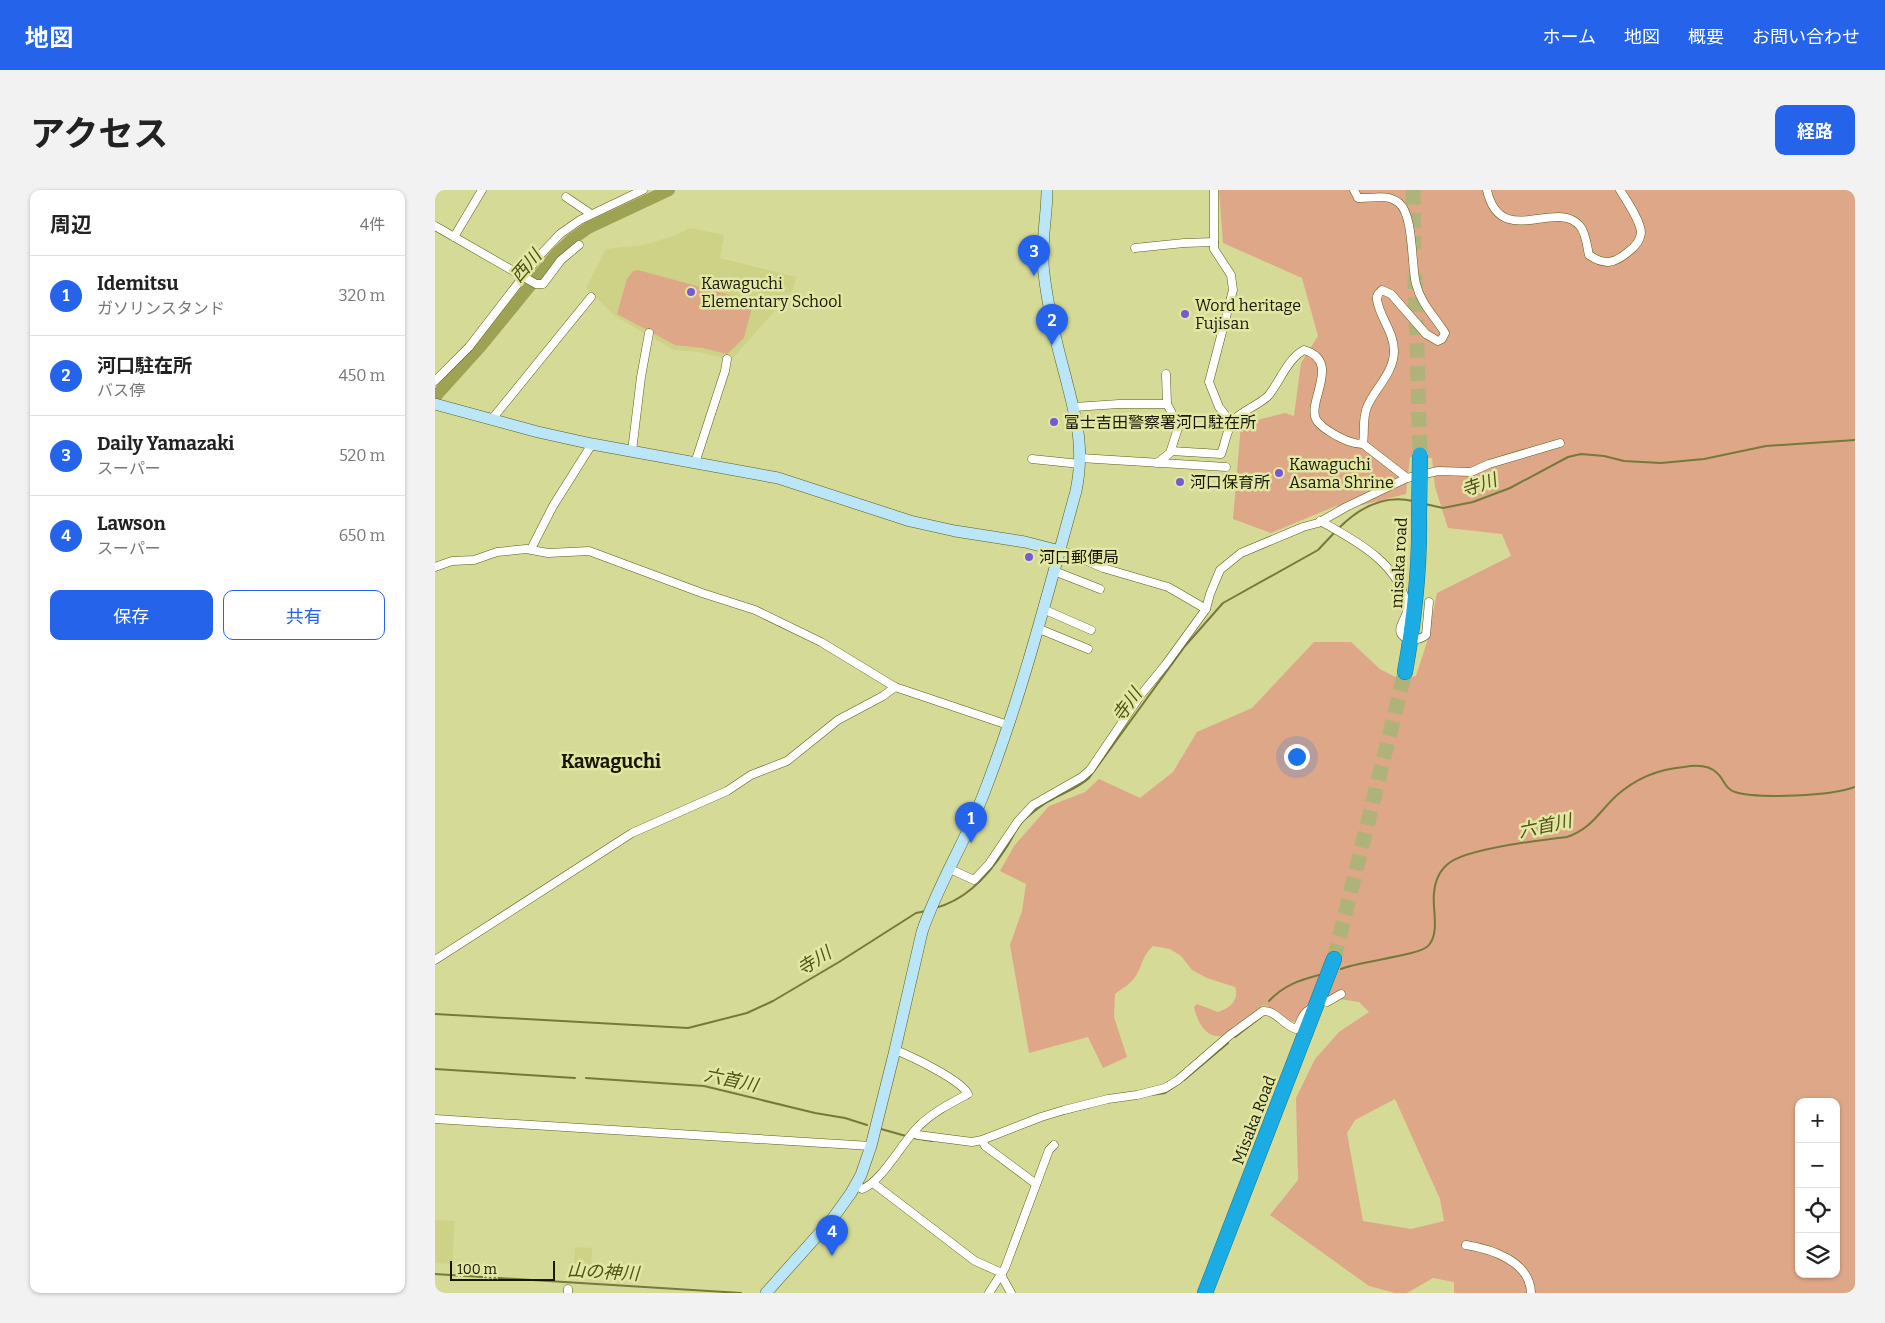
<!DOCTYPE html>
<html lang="ja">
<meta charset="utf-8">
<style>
body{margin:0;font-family:Bitter,"Noto Sans JP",serif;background:#f2f2f2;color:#222}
.controls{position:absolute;right:15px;bottom:15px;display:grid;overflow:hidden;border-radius:10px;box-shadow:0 1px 4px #0004}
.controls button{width:45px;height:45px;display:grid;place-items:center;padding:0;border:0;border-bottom:1px solid #e0e0e0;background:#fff;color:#222;font:25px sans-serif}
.scale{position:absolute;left:15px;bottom:12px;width:105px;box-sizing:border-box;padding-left:5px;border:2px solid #171801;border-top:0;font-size:14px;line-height:18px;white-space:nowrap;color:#171801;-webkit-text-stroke:4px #e3e7a4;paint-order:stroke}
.you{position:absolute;left:861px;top:566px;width:18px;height:18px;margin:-12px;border:4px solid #fff;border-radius:50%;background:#1a73e8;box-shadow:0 0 0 8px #1a73e833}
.badge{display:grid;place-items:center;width:32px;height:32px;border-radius:50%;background:#2563eb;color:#fff;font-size:16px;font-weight:700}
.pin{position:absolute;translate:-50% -41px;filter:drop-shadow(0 1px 2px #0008)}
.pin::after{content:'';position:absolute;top:26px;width:18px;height:15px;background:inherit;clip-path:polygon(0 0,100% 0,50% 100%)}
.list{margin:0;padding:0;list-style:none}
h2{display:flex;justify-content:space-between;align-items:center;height:65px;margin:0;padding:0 20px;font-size:21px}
h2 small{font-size:16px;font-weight:400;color:#767676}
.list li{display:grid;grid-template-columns:32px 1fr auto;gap:15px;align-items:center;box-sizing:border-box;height:80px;padding:0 20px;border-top:1px solid #e0e0e0}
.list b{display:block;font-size:19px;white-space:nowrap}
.list p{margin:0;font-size:16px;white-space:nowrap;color:#767676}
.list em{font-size:16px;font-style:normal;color:#767676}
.actions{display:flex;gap:10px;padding:15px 20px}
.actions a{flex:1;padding:11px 0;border:1px solid #2563eb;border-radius:10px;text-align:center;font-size:18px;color:#2563eb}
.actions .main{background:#2563eb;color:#fff}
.icon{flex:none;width:28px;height:28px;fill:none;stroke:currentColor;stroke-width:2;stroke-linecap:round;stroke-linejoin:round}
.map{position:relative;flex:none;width:1420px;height:1103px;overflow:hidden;border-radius:10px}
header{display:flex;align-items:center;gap:30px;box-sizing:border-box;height:70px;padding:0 25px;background:#2563eb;color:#fff}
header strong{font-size:24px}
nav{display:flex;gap:28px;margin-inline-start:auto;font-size:18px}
.intro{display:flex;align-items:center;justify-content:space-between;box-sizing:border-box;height:120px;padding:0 30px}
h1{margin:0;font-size:35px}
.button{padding:12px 22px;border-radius:10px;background:#2563eb;color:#fff;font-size:18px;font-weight:700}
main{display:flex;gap:30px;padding:0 30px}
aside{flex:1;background:#fff;border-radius:10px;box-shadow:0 1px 4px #0004}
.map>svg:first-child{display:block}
</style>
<header>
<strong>地図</strong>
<nav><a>ホーム</a><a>地図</a><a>概要</a><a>お問い合わせ</a></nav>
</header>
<div class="intro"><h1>アクセス</h1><a class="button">経路</a></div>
<main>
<aside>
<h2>周辺<small>4件</small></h2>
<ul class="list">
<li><span class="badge">1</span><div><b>Idemitsu</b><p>ガソリンスタンド</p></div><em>320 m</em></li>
<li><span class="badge">2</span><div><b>河口駐在所</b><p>バス停</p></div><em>450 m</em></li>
<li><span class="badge">3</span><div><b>Daily Yamazaki</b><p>スーパー</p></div><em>520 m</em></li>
<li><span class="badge">4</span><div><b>Lawson</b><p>スーパー</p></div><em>650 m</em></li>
</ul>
<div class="actions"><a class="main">保存</a><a>共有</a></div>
</aside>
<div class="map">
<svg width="1420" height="1103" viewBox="0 0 1420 1103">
<rect width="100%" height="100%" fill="#d6da97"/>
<g fill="#cdd287">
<polygon points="255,38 289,45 285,68 361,87 358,99 354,105 296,170 264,162 239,160 220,149 218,144 209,143 180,126 151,98 171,59 208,55 239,46"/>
<polygon points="0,1030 20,1031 17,1074 0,1073"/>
<polygon points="140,1057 157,1058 156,1084 139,1083"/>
</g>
<g fill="#dea787" fill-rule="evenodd">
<path d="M784,0h636v1103h-401v-11l-21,-4 -26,15h-12l-26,-7 -99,-71 28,-35 -2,-82 19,-39 24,-27 30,-20 -10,-10 -32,-5 -26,15 -6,10c-13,-3 -19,-14 -32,-17 -9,7 -30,27 -38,30 -19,6 -28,-14 -31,-28l3,-3 21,8c11,-3 22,-12 17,-25l-28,-9 -15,-8 -11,-14 -11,-7 -17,-3c-11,10 -10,18 -16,28 -5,9 -14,14 -22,20l-1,23 13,40 -24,11 -15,-31 -59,16 -19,-108 12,-34 4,-27 -26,-13 14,-25 35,-40 36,-14 14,-13 41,19 33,-26 24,-40 55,-24 62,-66h37l29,27 19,10 17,-3 11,-34 10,-49 74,-37 -9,-22 -54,-6 -13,-41 -3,-29 -22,-1 -4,37 -44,11 -26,1 -65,27 -38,-14 8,-95 44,-11 9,3 7,-53 17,-27 -16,-58 -79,-35zM960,909l45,100 4,22 -33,8 -48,-8 -16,-88 8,-13zM1364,912h37v172h-37z"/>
<polygon points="203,80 317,111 318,113 309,148 292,164 268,158 240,155 182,124 192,89 198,81"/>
</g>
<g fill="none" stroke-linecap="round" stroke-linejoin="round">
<g stroke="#76793a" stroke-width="2">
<polyline points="990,314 1008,318 1038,312 1075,298 1133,267 1146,264 1169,266 1189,271 1226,273 1269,269 1331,256 1420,250"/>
<path d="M904,338c20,-20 45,-34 74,-27"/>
<path d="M500,718c32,-8 54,-33 71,-60 6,-9 11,-22 19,-29 8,-7 18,-16 28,-20 12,-7 25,-11 36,-21l96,-132 38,-43 95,-53 16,-17"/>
<path d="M906,779c17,-8 80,-13 88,-24 11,-14 3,-36 5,-52 1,-12 6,-23 15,-30 20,-15 92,-23 118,-26 25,-9 31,-24 49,-41 19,-17 43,-27 68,-29 11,-2 25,-2 33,6 7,6 8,16 18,19 23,7 97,4 120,-5"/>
<path d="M834,811c15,-16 31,-21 50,-26"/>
<polyline points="0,824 253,838 312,823 338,811 404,772 481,723 491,721"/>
<polyline points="800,847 826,827"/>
<polyline points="0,879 140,888"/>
<polyline points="151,888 269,896 380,923 410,928 432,935"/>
<polyline points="749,890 793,853"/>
<polyline points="716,905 730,903 745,893"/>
<polyline points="623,925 655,917"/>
<polyline points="446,939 471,946"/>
<polyline points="479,948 497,951"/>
<polyline points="0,1084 306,1103"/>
</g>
<polyline stroke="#9ea253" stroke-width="12" points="0,207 46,156 121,64 136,50 153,38 234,0"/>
<g stroke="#b0b379" stroke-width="15" stroke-dasharray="15 8" stroke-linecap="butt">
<polyline points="978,0 979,59"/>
<polyline points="980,84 985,265"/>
<polyline points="899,769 970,482"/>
</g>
<defs>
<g id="street">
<polyline points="779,0 779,59 796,85 798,100 774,192 784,217 792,227 798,230"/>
<path d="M919,0l4,8c13,1 29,-5 41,5 15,12 12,62 17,81 5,20 19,33 29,49l-3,6 -4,2 -12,-7 -35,-40 -9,-4c-3,3 -6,5 -5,10 3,18 17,32 17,51 0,22 -19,37 -27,56 -5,13 -2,24 -4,37l44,34"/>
<path d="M1052,0c13,60 70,8 93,36 6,7 7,21 9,29 16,11 26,8 39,-3 7,-5 12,-11 13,-19 0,-12 -15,-33 -21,-43"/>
<polyline points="131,7 156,24"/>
<polyline points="0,36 101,94 108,94 126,70 144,55"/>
<polyline points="19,47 47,0"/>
<polyline points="700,58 749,53 779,52"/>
<polyline points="0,191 34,157 105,65 125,44 145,30 208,0"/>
<polyline points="639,217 684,214 732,214"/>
<polyline points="57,229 156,107"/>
<polyline points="197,261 206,187 214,143"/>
<path d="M736,261l50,3c4,-10 6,-25 12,-33 5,-8 26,-16 35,-25 12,-14 19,-37 36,-46 38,11 3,51 12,69 3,7 14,13 21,17 8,4 16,8 26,8"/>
<polyline points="645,268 791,277"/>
<polyline points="597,269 645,274"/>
<polyline points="260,273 290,181 292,169"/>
<polyline points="722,273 735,263 743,238 741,231 732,214 731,184"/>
<path d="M885,331c35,19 83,44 87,89 0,8 -11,18 -5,25 6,7 18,5 24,0l3,-33"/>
<polyline points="96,359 118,316 157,254"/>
<polyline points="625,361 634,363 668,378 733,397 771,419"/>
<polyline points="0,377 17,371 39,370 62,362 91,359 113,363 154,361 267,403 320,420 386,452 460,497 573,535"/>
<polyline points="619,381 665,399"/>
<polyline points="608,419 656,440"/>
<polyline points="602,438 653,459"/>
<polyline points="515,679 539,690 554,674 583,631 598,615 647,587 655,580 705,506 731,474 771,419 775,404 785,380 806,363 868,337 883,333 911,317 972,288 1003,281 1036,282 1054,274 1125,253"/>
<polyline points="0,770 197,643 292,601 316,585 352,571 403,530 448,506 460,497"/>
<polyline points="892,812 906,804"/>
<polyline points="0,929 436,956"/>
<path d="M478,943l5,2 54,7 10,-2 59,-23 23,-7 44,-11 29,-4 28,-7 13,-8 52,-45 33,-24c13,-1 21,15 33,18 6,-6 4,-14 13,-19"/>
<polyline points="547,950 550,956 601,994"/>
<polyline points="438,993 540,1071 567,1083"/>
<path d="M421,995l6,4c19,-6 41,-48 57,-63 14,-14 32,-23 49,-32 -7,-14 -57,-38 -73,-44"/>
<path d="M1031,1055c25,4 64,16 65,48"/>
<polyline points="566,1085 576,1103"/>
<polyline points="133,1103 133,1099"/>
<polyline points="554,1103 570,1078 614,960 619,955"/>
</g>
<g id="secondary">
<polyline points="0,214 103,242 157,254 343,288 475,331 520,341 590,352 625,361"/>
<path d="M331,1103l67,-75 18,-25 10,-18 10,-29 23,-92 28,-122c16,-48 44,-91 62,-139 38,-98 64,-201 92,-302 9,-45 0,-73 -11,-116 -9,-33 -17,-68 -21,-101 -4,-28 3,-56 3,-84"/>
</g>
<g id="highway">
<path d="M970,482c9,-51 15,-104 14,-156"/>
<polyline points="770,1103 899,769"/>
</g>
</defs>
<use href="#street" stroke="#5b5d1c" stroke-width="9"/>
<use href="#secondary" stroke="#5b5d1c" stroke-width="12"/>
<use href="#highway" stroke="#1a7894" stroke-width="16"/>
<use href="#street" stroke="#fff" stroke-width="8"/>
<use href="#secondary" stroke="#bbe6f7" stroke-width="11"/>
<use href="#highway" stroke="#1bace3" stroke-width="15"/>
<defs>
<polyline id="highway-bridge" points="984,326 985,265"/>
</defs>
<use href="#highway-bridge" stroke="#1a7894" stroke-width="16" stroke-linecap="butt"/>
<use href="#highway-bridge" stroke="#1bace3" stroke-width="15"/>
</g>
<g fill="#7859d4" stroke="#e3e7a4" stroke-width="2">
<circle cx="256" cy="102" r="5"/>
<circle cx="750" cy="124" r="5"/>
<circle cx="619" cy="232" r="5"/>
<circle cx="844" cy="283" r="5"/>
<circle cx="745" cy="292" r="5"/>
<circle cx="594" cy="367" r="5"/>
</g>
<g text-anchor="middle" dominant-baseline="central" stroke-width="5" stroke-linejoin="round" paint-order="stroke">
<g font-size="16" fill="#171801" stroke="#e3e7a4" text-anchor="start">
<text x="266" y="93">Kawaguchi<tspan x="266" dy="18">Elementary School</tspan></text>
<text x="760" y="115">Word heritage<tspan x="760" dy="18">Fujisan</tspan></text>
<text x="629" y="232">富士吉田警察署河口駐在所</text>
<text x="854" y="274">Kawaguchi<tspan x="854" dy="18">Asama Shrine</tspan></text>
<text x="755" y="292">河口保育所</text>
<text x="604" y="367">河口郵便局</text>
</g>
<g font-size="16" fill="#171801" stroke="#e3e7a4">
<text transform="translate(964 373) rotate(-87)">misaka road</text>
<text transform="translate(819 930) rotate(-69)">Misaka Road</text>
</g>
<g font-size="18" font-style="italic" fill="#505217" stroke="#e3e7a4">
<text transform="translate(91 76) rotate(-49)">西川</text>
<text transform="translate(1044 295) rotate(-19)">寺川</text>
<text transform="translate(692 515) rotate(-54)">寺川</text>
<text transform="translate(1110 636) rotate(-12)">六首川</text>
<text transform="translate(379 771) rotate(-32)">寺川</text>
<text transform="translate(296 890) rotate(12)">六首川</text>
<text transform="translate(168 1082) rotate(3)">山の神川</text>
</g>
<g font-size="19" font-weight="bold" fill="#171801" stroke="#e3e7a4">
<text x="176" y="571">Kawaguchi</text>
</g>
</g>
</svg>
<div class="controls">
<button>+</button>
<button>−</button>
<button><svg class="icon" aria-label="locate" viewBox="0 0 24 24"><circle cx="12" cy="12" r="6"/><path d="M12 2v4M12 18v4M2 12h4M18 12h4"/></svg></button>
<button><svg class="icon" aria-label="layers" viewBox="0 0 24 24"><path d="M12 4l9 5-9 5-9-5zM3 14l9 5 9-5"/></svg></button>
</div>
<div class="scale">100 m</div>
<div class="you"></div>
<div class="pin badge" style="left:536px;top:653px">1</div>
<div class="pin badge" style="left:617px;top:155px">2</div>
<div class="pin badge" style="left:599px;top:86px">3</div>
<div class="pin badge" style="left:397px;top:1066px">4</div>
</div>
</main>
